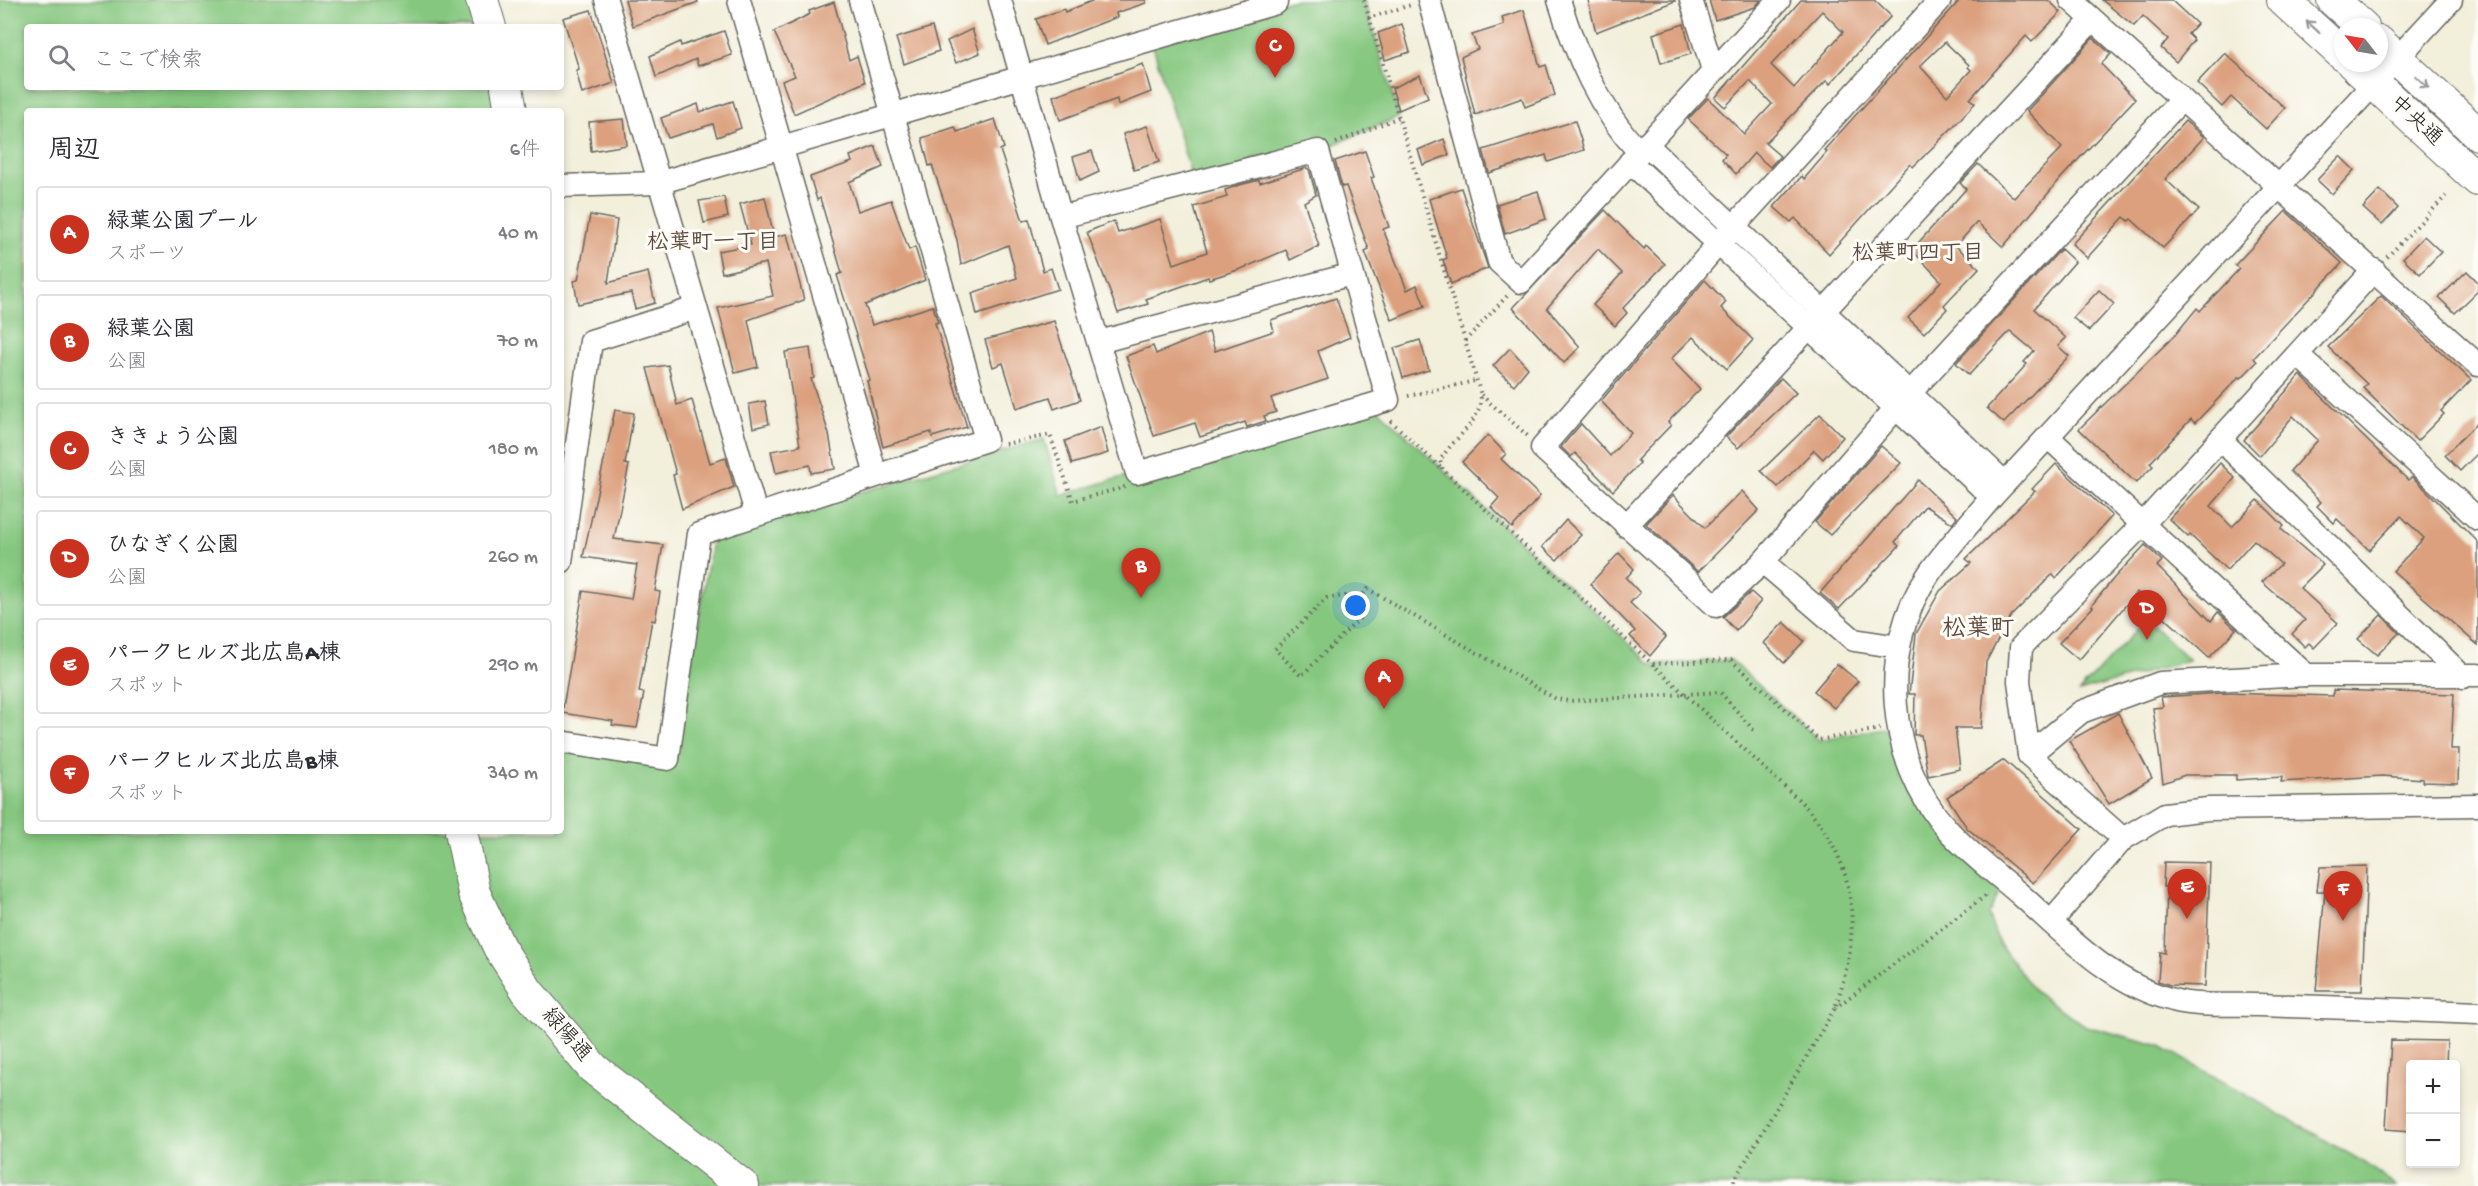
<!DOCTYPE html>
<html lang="ja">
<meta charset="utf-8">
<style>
body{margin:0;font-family:"Gochi Hand","Klee One",sans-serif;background:#f7f7f7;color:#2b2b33}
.controls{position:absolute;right:18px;bottom:18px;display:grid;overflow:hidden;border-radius:6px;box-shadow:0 3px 9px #0003}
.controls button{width:54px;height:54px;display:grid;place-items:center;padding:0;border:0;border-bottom:2px solid #e1e1e2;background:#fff;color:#2b2b33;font:30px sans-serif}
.compass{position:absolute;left:2334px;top:18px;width:54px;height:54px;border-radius:50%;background:#fff;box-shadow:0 3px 9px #0003;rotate:301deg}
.you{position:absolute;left:1356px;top:606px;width:21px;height:21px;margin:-15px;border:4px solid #fff;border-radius:50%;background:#1a73e8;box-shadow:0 0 0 9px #1a73e833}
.badge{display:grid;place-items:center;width:39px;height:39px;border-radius:50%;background:#c8321e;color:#fff;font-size:20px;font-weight:700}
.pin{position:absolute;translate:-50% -50px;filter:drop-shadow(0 2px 3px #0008)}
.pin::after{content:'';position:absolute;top:32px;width:21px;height:18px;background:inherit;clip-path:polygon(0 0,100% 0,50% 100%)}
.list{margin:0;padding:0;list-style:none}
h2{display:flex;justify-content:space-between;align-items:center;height:78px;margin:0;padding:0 24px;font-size:26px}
h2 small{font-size:20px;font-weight:400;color:#7c7c81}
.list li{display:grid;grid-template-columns:39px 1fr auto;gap:18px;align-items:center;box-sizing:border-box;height:96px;margin:0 12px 12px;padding:0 12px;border:2px solid #e1e1e2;border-radius:6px}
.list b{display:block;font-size:22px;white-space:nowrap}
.list p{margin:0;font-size:20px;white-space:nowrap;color:#7c7c81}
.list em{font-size:20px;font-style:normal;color:#7c7c81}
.icon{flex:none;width:33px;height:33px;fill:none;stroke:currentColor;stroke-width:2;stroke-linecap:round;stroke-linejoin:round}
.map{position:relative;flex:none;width:2478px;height:1186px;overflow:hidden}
.search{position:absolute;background:#fff;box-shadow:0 3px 9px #0003;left:24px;top:24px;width:540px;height:66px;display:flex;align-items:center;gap:15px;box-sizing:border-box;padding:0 21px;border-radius:6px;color:#7c7c81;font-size:22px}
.panel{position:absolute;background:#fff;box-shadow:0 3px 9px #0003;left:24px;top:108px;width:540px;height:726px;border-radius:6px}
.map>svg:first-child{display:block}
</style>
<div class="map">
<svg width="2478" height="1186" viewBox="0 0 2478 1186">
<rect width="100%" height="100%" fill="#fdfcf7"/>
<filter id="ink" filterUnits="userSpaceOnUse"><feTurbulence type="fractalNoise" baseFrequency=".0167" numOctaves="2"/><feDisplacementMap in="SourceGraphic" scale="12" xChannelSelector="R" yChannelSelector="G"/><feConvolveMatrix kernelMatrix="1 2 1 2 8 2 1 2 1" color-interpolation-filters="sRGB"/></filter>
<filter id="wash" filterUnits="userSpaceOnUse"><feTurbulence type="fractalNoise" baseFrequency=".008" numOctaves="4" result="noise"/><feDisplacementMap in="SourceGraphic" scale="24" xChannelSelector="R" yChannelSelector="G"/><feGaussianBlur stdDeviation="1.35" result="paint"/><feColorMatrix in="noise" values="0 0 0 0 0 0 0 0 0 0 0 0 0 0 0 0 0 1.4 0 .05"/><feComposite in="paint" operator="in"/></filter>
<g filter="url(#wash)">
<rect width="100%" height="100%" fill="#f2efdb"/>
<g fill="#85c77f" stroke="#50724e" stroke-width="1.5">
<polygon points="0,0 482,0 490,27 27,27 27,87 507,87 511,111 27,111 27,831 561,831 561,751 673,766 713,535 1044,439 1061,495 1373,404 1651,664 1731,660 1819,740 1898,725 1922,795 2005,882 1988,915 2000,945 2036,993 2086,1026 2161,1046 2360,1160 2396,1186 0,1186"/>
<polygon points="1291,0 1364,0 1399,117 1318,151 1193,182 1151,39"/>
<polygon points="2146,619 2189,660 2079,692"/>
</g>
<g id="blocks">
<g fill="#dca07e" fill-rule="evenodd">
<polygon points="625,0 697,0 698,2 633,26"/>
<polygon points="1094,0 1146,0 1146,3 1116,13 1117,17 1045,45 1036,19 1064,9 1065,12"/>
<polygon points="1588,0 1674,0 1675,1 1596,32"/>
<polygon points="1709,0 1761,0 1755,7 1715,20"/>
<path d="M1801,0h73l17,16 -61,68 -3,-4 -62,63 15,13 -10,11 -16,-14 -18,21 -14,-15 4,-5 -38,-35 20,-21 36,36 28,-30 -22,-23 -25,26 -10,-9zM1822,11l21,21 -49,56 -23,-23z"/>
<path d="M1960,0h88l13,12 -29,30 -6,-6 -56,63 5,4 -22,24 -40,40 -3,-3 -81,90 -34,-36 -4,4 -17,-15 28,-31 2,3 23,-27 -3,-2zM1945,42l24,23 -1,2 3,3 -24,26 -27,-30z"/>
<polygon points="2102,0 2171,0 2197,24 2188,34 2194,40 2176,62 2161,48 2168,39 2143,16 2134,26"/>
<polygon points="834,2 849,60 857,56 865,82 794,114 782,81 795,76 774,32 810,14 809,11"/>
<polygon points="591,10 614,83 582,94 576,70 579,69 563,18"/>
<polygon points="1524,10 1540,67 1546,65 1555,95 1525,107 1522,98 1475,115 1461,57 1478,49 1472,35 1504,25 1502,17"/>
<polygon points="1402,24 1410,52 1385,60 1378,33"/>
<polygon points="1684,24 1691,54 1661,63 1653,34"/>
<polygon points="932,27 939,51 904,64 896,38"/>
<polygon points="972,29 980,53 956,63 947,41"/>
<polygon points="724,31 732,55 698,66 696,59 656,77 650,56 680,42 681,46"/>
<polygon points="2093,38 2111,54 2101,64 2135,99 2061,178 2003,247 1977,222 1956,246 1979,268 1944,305 1947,309 1924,333 1908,318 1941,281 1912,250 1966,189 1960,183 1978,164 2014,198 2062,148 2027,111"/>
<polygon points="2225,53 2285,108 2266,129 2231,97 2222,107 2197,83"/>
<polygon points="1143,64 1151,92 1118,105 1117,99 1060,120 1053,96"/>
<polygon points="1420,75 1428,97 1399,110 1392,88"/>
<polygon points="733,101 741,128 717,137 713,124 668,138 661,118 698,104 700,112"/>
<polygon points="624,119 627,145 591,151 589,122"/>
<polygon points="995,119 1004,148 1000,150 1023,221 1029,219 1043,271 1051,268 1058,289 977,315 972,293 1017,278 1008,245 961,265 957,240 932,165 929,166 922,138 955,127 957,132"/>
<polygon points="1575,121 1584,150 1548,162 1546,155 1489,173 1483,150"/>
<polygon points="2185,121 2204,137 2165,179 2199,210 2163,248 2131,219 2129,221 2124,217 2087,258 2072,244"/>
<polygon points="1147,126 1159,162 1134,170 1123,134"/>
<polygon points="1444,139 1449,155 1423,165 1418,150"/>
<polygon points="875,146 883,167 849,182 858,211 891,200 909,250 915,247 925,280 865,305 872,325 933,306 938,322 935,323 967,427 932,437 931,432 883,447 867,381 870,380 837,275 842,273 820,198 817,200 810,177 852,162 850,156"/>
<polygon points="1092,151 1099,172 1080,181 1073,157"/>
<polygon points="1365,151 1374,177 1371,178 1389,227 1383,229 1407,290 1417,285 1425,306 1392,320 1365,252 1369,250 1346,186 1342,187 1335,161"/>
<polygon points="2340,156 2354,170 2332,194 2317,180"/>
<polygon points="1306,168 1309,169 1316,195 1304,202 1319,246 1290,260 1286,250 1241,269 1209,279 1208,277 1146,299 1148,304 1118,313 1087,232 1114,221 1118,233 1160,219 1174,264 1207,252 1194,207 1227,197 1225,190 1236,186 1259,180 1260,183"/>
<polygon points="1461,188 1488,268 1451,284 1443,260 1447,258 1429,199"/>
<polygon points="2380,190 2398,208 2382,225 2363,208"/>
<polygon points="1538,191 1546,219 1505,234 1497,204"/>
<polygon points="724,197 728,217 704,223 699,201"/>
<polygon points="765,197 774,237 787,234 804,300 748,320 758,367 735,373 718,308 773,296 766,263 722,273 718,251 751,245 740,204"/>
<polygon points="1605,210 1644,249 1646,246 1665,264 1623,308 1627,313 1615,326 1593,305 1622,273 1598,249 1547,308 1580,347 1564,363 1513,308"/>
<polygon points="2286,211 2342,263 2254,358 2257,362 2241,378 2239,377 2195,423 2191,419 2150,463 2153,466 2136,483 2079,429 2175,335 2197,308 2200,311 2239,269 2235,265"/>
<polygon points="590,215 617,220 608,283 648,272 655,303 635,309 631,293 578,304 574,281 578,280"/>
<polygon points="2424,236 2441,252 2420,274 2403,258"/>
<polygon points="2061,249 2075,262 2034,309 2066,338 2058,346 2069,356 2004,423 1987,408 2027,364 2024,362 2034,351 2010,331 1969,375 1956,363"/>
<polygon points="2467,271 2478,282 2478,291 2455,313 2439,298"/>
<polygon points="1705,280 1726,302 1721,308 1753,340 1727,369 1693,337 1671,359 1700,389 1668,422 1671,425 1637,460 1640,463 1613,491 1575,453 1571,457 1561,447 1581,424 1610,456 1631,433 1601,401"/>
<polygon points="2099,290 2114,304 2089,331 2073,318"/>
<polygon points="2381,296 2471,380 2441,411 2444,414 2417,441 2363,388 2367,384 2328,347"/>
<polygon points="1336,298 1350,337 1318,351 1328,379 1271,398 1276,412 1264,416 1266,421 1247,427 1245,422 1200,437 1195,423 1154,436 1126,356 1153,346 1156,354 1209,332 1215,351 1274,331 1271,320"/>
<polygon points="1054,321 1080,400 1054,409 1050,397 1017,408 1003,363 993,367 985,340"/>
<polygon points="1420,340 1429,370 1403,378 1394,348"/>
<polygon points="810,348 814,378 811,379 829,434 835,469 811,473 810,465 776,473 771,451 800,446 785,352"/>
<polygon points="1510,348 1528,368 1514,385 1493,366"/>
<polygon points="668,365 677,405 692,400 710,463 726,458 734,487 682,509 673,475 676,474 647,368"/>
<polygon points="2300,375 2408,480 2412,477 2426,490 2478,542 2478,645 2393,571 2424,538 2401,516 2369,550 2337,519 2334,523 2317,506 2321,502 2290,471 2318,440 2293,416 2260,456 2244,440"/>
<polygon points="1781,378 1796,393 1738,448 1726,437"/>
<polygon points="765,401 769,424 753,428 749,404"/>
<polygon points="615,410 634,413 625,464 629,465 614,539 663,545 655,591 660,592 655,621 652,620 639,692 644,693 637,728 612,725 613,721 562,713 583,591 631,599 637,565 583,557"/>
<polygon points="1820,414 1843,437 1823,459 1814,450 1778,487 1761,471"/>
<polygon points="2478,422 2478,453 2460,471 2445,455"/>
<polygon points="1101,427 1108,453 1072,464 1065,441"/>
<polygon points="1488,435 1506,454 1501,459 1540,496 1512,528 1491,507 1499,498 1462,462"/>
<polygon points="1881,446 1901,463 1830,535 1815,522"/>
<polygon points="2220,463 2235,478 2211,506 2232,527 2258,500 2284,526 2281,529 2323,565 2300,588 2338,623 2314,648 2309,643 2305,647 2292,634 2305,620 2262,582 2281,564 2254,540 2227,570 2190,535 2188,537 2169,519"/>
<polygon points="2056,464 2112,516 2056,578 2053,574 2011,616 1986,662 1981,728 1955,728 1960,769 1928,776 1921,735 1914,735 1915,694 1909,694 1916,634 1940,591 1971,563 1966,559 2035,491 2032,489"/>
<polygon points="1918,480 1957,517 1952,523 1925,506 1895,542 1899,546 1839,609 1820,593"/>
<polygon points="1742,491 1759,510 1698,572 1646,524 1673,495 1705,528"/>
<polygon points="1566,520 1581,535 1557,560 1542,547"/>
<polygon points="2145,545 2162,561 2157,566 2211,621 2218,612 2236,629 2209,658 2137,592 2079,660 2059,643 2093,607 2091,606 2114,578"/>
<polygon points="1619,553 1634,569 1626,578 1640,593 1630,603 1666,637 1650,656 1630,636 1635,631 1590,584"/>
<polygon points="1751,592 1761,601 1736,631 1723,617"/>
<polygon points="2381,615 2399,633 2377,655 2358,639"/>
<polygon points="1784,622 1804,641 1784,663 1764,643"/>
<polygon points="1837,664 1858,681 1834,708 1814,691"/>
<polygon points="2333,690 2454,694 2451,749 2459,749 2458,783 2422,782 2423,779 2382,776 2281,782 2282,777 2236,780 2236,775 2185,775 2163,783 2153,708 2163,707 2161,697 2222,693 2333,696"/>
<polygon points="2118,713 2152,778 2109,804 2069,741"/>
<polygon points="2004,760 2082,829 2033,883 1967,828 1947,797"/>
<polygon points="2164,862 2210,863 2205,986 2170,985 2158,981 2160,952 2165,953 2167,887 2163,887"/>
<polygon points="2367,866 2362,991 2316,991 2325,891 2317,891 2320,867"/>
<polygon points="2391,1040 2447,1041 2446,1065 2410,1065 2410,1131 2386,1129"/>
</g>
</g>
</g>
<g filter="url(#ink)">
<use href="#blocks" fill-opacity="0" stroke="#67665f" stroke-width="1.5"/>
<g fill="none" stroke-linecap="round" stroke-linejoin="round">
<defs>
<g id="street">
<polyline points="606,0 756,513"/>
<polyline points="739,0 876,475"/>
<polyline points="1000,0 1061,217 1137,473 1388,400 1318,151 1061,217"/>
<polyline points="1429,0 1499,262 1521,282 1779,0"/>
<path d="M1559,0c17,55 40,109 80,152"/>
<polyline points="1691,0 1713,70"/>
<polyline points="1940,0 1718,244 1542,448 1716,606 1763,562 1896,408 2181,100"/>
<polyline points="2071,0 2478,365"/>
<path d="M2451,0l-459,497c-21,25 -43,49 -62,75 -53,75 -44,190 17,257 22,25 51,46 76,68 46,41 89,87 150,103 24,7 61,4 87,5 73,2 145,5 218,8"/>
<polyline points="1646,144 2005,483"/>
<polyline points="1630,162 1992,497"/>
<polyline points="561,186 658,183 1276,3 1275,0"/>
<polyline points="1099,342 1352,274"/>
<polyline points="2298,355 2478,519"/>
<polyline points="2048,437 2306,675"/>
<polyline points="2221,440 2463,677"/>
<polyline points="1626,526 2092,20"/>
<polyline points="561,562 591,341 696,308"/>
<polyline points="1763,562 1854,640 1899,647"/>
<polyline points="561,742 668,759 699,534 986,440 860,0"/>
<polyline points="2029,755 2081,712 2160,683 2306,675 2478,675"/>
<polyline points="2123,839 2029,755 2019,681 2021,647 2143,524 2374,270"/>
<polyline points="2051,922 2123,839 2165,814 2208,809 2478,805"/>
</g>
<g id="secondary">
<polyline points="482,0 490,27"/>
<polyline points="2283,0 2343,55"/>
<polyline points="2333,0 2363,27"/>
<polyline points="2379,42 2478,134"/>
<polyline points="2352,63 2478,180"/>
<polyline points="507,87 511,111"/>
<polyline points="461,831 474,893 499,947 528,992 593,1068 743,1186"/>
</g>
</defs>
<use href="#street" stroke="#67665f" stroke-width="25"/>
<use href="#secondary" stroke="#67665f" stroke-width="34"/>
<g stroke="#67665f" stroke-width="4" stroke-dasharray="1.5 4.5" stroke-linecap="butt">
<path d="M1364,0l117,395c0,29 -28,42 -41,66l3,9 358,332c59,62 61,128 34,206l-104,178"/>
<polyline points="1368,18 1411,5"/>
<polyline points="1336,143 1399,117"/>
<polyline points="2387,257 2446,196"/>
<polyline points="1465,341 1507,296"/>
<polyline points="1481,395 1528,436"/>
<polyline points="1408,396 1475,381"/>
<polyline points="1391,421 1442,469"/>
<polyline points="1005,444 1050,435 1073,501 1125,487"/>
<polyline points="1354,605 1345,596 1327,598 1275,649 1301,676 1359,619 1354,605 1368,589 1556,699 1568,701 1720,692 1756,733"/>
<polyline points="1653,664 1731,660 1819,740 1880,729"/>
<polyline points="1835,1008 1988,894"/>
</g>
<use href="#street" stroke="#fff" stroke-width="22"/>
<use href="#secondary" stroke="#fff" stroke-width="32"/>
</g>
<defs><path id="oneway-shaft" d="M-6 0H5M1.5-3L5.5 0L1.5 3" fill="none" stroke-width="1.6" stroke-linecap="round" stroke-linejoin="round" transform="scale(1.5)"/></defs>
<g stroke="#999">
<use href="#oneway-shaft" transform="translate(2313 27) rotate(-138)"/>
<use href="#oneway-shaft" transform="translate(2422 82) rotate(43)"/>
</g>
</g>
<g text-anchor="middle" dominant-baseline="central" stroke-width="6" stroke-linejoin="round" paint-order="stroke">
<g font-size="21" fill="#1c1c1c" stroke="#fdfcf7">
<text transform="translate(2415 122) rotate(43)">中央通</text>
<text transform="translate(565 1036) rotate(49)">緑陽通</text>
</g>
<g font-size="22" font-weight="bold" fill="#5f4a3e" stroke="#fdfcf7">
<text x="713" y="244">松葉町一丁目</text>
<text x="1918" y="255">松葉町四丁目</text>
</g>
<g font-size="24" font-weight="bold" fill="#5f4a3e" stroke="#fdfcf7">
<text x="1978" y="630">松葉町</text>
</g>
</g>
</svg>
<div class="controls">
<button>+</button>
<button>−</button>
</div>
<svg class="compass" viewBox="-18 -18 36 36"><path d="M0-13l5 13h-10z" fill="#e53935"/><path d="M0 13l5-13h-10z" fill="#7c7c81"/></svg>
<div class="you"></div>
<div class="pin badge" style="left:1384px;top:709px">A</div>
<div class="pin badge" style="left:1141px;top:598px">B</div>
<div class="pin badge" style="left:1275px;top:78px">C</div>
<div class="pin badge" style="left:2147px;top:640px">D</div>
<div class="pin badge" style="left:2187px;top:919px">E</div>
<div class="pin badge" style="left:2343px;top:921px">F</div>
<div class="search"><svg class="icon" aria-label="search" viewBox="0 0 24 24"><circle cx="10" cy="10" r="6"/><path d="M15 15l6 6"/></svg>ここで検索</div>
<section class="panel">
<h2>周辺<small>6件</small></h2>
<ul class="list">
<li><span class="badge">A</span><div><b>緑葉公園プール</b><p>スポーツ</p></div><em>40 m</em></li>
<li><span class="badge">B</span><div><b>緑葉公園</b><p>公園</p></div><em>70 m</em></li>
<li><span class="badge">C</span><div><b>ききょう公園</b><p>公園</p></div><em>180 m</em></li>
<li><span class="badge">D</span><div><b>ひなぎく公園</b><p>公園</p></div><em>260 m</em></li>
<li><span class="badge">E</span><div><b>パークヒルズ北広島A棟</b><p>スポット</p></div><em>290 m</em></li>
<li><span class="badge">F</span><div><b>パークヒルズ北広島B棟</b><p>スポット</p></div><em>340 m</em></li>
</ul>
</section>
</div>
